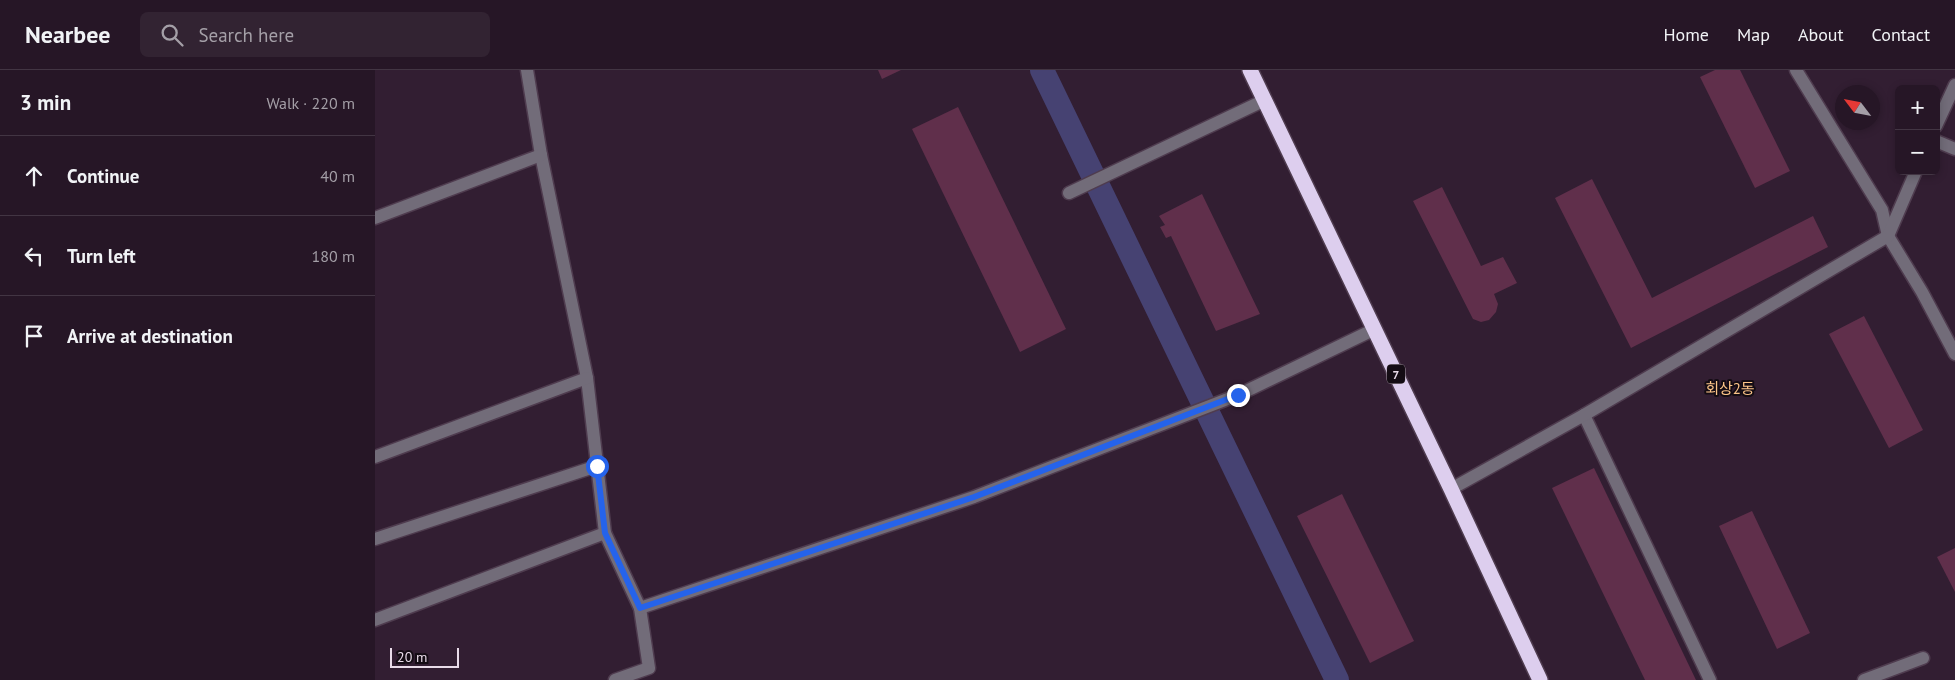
<!DOCTYPE html>
<meta charset="utf-8">
<style>
body{margin:0;font-family:"PT Sans","Noto Sans KR",sans-serif;background:#322332;color:#f1f3f6}
.controls{position:absolute;right:15px;top:15px;display:grid;overflow:hidden;border-radius:8px;box-shadow:0 2px 8px #0003}
.controls button{width:45px;height:45px;display:grid;place-items:center;padding:0;border:0;border-bottom:1px solid #423543;background:#261626;color:#f1f3f6;font:25px sans-serif}
.compass{position:absolute;left:1460px;top:15px;width:45px;height:45px;border-radius:50%;background:#261626;box-shadow:0 2px 8px #0003;rotate:302deg}
.scale{position:absolute;left:15px;bottom:12px;width:69px;box-sizing:border-box;padding-left:5px;border:2px solid #e9dbe9;border-top:0;font-size:14px;line-height:18px;white-space:nowrap;color:#e9dbe9;-webkit-text-stroke:4px #140c14;paint-order:stroke}
.stop{position:absolute;width:15px;height:15px;margin:-11px;border:4px solid #2563eb;border-radius:50%;background:#fff}
.stop.end{background:#2563eb;border-color:#fff;box-shadow:0 1px 5px #0008}
.list{margin:0;padding:0;list-style:none}
h2{display:flex;justify-content:space-between;align-items:center;height:65px;margin:0;padding:0 20px;font-size:21px}
h2 small{font-size:16px;font-weight:400;color:#a49fa7}
.list li{display:grid;grid-template-columns:32px 1fr auto;gap:15px;align-items:center;box-sizing:border-box;height:80px;padding:0 20px;border-top:1px solid #423543}
.list b{display:block;font-size:19px;white-space:nowrap}
.list em{font-size:16px;font-style:normal;color:#a49fa7}
.icon{flex:none;width:28px;height:28px;fill:none;stroke:currentColor;stroke-width:2;stroke-linecap:round;stroke-linejoin:round}
.map{position:relative;flex:none;width:1580px;height:610px;overflow:hidden}
header{display:flex;align-items:center;gap:30px;box-sizing:border-box;height:70px;padding:0 25px;background:#261626;border-bottom:1px solid #423543}
header strong{font-size:24px}
nav{display:flex;gap:28px;margin-inline-start:auto;font-size:18px}
.search{width:350px;height:45px;background:#322332;display:flex;align-items:center;gap:12px;box-sizing:border-box;padding:0 18px;border-radius:8px;color:#a49fa7;font-size:19px}
main{display:flex}
aside{flex:1;background:#261626}
.map>svg:first-child{display:block}
</style>
<header>
<strong>Nearbee</strong>
<div class="search"><svg class="icon" aria-label="search" viewBox="0 0 24 24"><circle cx="10" cy="10" r="6"/><path d="M15 15l6 6"/></svg>Search here</div>
<nav><a>Home</a><a>Map</a><a>About</a><a>Contact</a></nav>
</header>
<main>
<aside>
<h2>3 min<small>Walk · 220 m</small></h2>
<ul class="list">
<li><svg class="icon" aria-label="ahead" viewBox="0 0 24 24"><path d="M12 20V5M6 11l6-6 6 6"/></svg><div><b>Continue</b></div><em>40 m</em></li>
<li><svg class="icon" aria-label="left" viewBox="0 0 24 24"><path d="M17 20v-9H6M10 6l-5 5 5 5"/></svg><div><b>Turn left</b></div><em>180 m</em></li>
<li><svg class="icon" aria-label="arrive" viewBox="0 0 24 24"><path d="M6 21V4h12l-3 4 3 4H6"/></svg><div><b>Arrive at destination</b></div></li>
</ul>
</aside>
<div class="map">
<svg width="1580" height="610" viewBox="0 0 1580 610">
<rect width="100%" height="100%" fill="#321e32"/>
<g fill="none" stroke-linecap="round" stroke-linejoin="round">
<polyline stroke="#464272" stroke-width="24" points="667,0 962,610"/>
</g>
<g fill="#602f4b">
<polygon points="503,0 526,0 507,9"/>
<polygon points="1340,0 1365,0 1415,101 1380,118 1325,7"/>
<polygon points="583,37 691,259 645,282 537,59"/>
<polygon points="1217,109 1277,228 1438,146 1453,177 1256,278 1180,128"/>
<polygon points="1067,117 1106,196 1128,187 1142,213 1119,224 1123,234 1121,242 1114,250 1106,252 1098,249 1038,131"/>
<polygon points="827,124 885,244 841,261 796,166 791,168 785,157 790,155 784,146"/>
<polygon points="1489,246 1548,360 1514,378 1454,264"/>
<polygon points="1219,398 1321,610 1270,610 1177,418"/>
<polygon points="967,424 1039,571 995,593 922,446"/>
<polygon points="1377,441 1435,563 1402,579 1344,456"/>
<polygon points="1580,478 1580,522 1562,487"/>
</g>
<g fill="none" stroke-linecap="round" stroke-linejoin="round">
<defs>
<g id="minor">
<polyline points="152,0 166,85 212,308 230,463 265,538 274,598 240,610"/>
<polyline points="1421,0 1507,140 1513,166 1547,222 1580,284"/>
<polyline points="1561,56 1580,15"/>
<polyline points="1561,71 1580,79"/>
<polyline points="694,123 890,30"/>
<polyline points="0,148 166,85"/>
<polyline points="1209,345 1335,610"/>
<polyline points="0,387 212,308"/>
<polyline points="1076,419 1209,345 1513,166 1541,101"/>
<polyline points="0,469 222,396"/>
<polyline points="265,538 599,427 863,325 1000,259"/>
<polyline points="0,550 230,463"/>
<polyline points="1489,610 1548,588"/>
</g>
<polyline id="highway" points="875,0 1076,419 1165,610"/>
</defs>
<use href="#minor" stroke="#4f3c4f" stroke-width="15"/>
<use href="#highway" stroke="#4f3c4f" stroke-width="18"/>
<use href="#minor" stroke="#726c79" stroke-width="12"/>
<use href="#highway" stroke="#ddceee" stroke-width="15"/>
</g>
<g fill="none" stroke-linecap="round" stroke-linejoin="round">
<polyline stroke="#2563eb" stroke-width="6" points="222,396 230,463 265,538 599,427 863,325"/>
</g>
<g text-anchor="middle" dominant-baseline="central" stroke-width="4" stroke-linejoin="round" paint-order="stroke">
<rect fill="#140c14" stroke="#a99da9" stroke-width="1" x="1012" y="294.5" width="18" height="19" rx="4"/>
<g font-size="12" font-weight="bold" fill="#e9dbe9">
<text x="1021" y="304">7</text>
</g>
<g font-size="15" fill="#fdc589" stroke="#140c14">
<text x="1355" y="318">회상2동</text>
</g>
</g>
</svg>
<div class="controls">
<button>+</button>
<button>−</button>
</div>
<svg class="compass" viewBox="-18 -18 36 36"><path d="M0-13l5 13h-10z" fill="#e53935"/><path d="M0 13l5-13h-10z" fill="#a49fa7"/></svg>
<div class="scale">20 m</div>
<div class="stop" style="left:222px;top:396px"></div>
<div class="stop end" style="left:863px;top:325px"></div>
</div>
</main>
